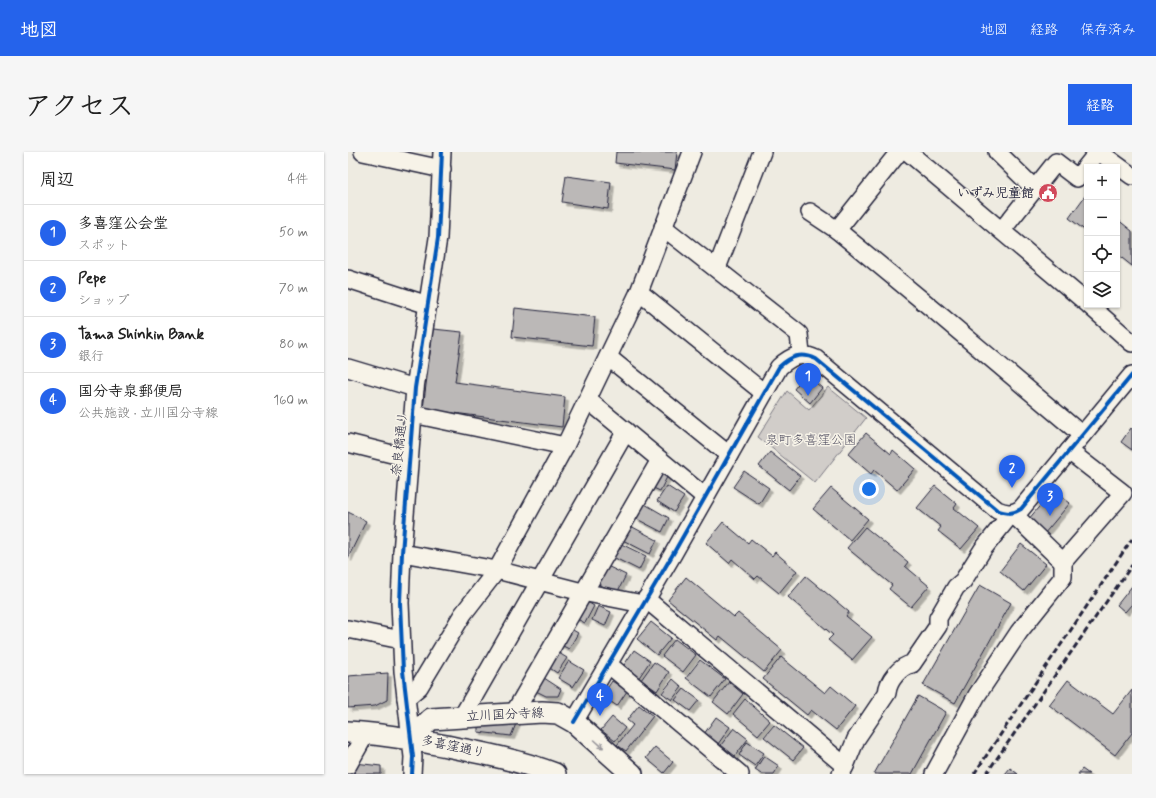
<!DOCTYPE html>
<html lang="ja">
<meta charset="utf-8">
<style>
body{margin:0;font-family:Mynerve,"Klee One",sans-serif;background:#f6f6f6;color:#222}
.controls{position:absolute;right:12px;top:12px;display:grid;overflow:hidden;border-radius:0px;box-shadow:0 1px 3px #0004}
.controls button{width:36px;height:36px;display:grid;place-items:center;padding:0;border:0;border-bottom:1px solid #e0e0e0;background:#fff;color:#222;font:20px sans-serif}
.you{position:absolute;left:521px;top:337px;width:14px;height:14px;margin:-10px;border:3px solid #fff;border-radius:50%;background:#1a73e8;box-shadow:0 0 0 6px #1a73e833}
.badge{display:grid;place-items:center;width:26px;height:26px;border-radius:50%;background:#2563eb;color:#fff;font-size:13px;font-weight:700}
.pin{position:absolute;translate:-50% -33px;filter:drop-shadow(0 1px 2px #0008)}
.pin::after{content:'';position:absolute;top:21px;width:14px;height:12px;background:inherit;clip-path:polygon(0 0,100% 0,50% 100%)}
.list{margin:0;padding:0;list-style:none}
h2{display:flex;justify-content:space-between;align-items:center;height:52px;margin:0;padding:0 16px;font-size:17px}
h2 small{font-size:13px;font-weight:400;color:#767676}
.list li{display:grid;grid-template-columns:26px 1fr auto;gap:12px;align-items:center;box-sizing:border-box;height:56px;padding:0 16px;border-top:1px solid #e0e0e0}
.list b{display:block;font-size:15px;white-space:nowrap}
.list p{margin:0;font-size:13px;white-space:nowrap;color:#767676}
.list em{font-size:13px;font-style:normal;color:#767676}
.icon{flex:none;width:22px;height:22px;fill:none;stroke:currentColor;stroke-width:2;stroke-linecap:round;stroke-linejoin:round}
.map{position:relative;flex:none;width:784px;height:622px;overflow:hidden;border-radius:0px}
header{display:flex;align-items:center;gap:24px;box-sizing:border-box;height:56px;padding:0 20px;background:#2563eb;color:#fff}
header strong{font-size:19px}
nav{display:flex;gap:22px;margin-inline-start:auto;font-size:14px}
.intro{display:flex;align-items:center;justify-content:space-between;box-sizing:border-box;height:96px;padding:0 24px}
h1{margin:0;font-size:28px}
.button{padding:10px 18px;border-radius:0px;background:#2563eb;color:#fff;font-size:14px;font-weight:700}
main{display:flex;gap:24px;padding:0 24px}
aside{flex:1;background:#fff;border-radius:0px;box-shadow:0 1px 3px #0004}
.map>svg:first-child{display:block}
</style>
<header>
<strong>地図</strong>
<nav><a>地図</a><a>経路</a><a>保存済み</a></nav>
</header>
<div class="intro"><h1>アクセス</h1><a class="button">経路</a></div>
<main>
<aside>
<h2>周辺<small>4件</small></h2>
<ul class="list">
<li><span class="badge">1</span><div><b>多喜窪公会堂</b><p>スポット</p></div><em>50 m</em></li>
<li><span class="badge">2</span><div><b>Pepe</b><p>ショップ</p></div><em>70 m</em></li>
<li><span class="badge">3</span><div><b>Tama Shinkin Bank</b><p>銀行</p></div><em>80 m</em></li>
<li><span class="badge">4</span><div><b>国分寺泉郵便局</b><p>公共施設 · 立川国分寺線</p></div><em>160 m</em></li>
</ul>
</aside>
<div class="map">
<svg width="784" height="622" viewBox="0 0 784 622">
<defs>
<filter id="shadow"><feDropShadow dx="3.5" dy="3.5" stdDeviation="0" flood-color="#0004"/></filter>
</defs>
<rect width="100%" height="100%" fill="#eeebe1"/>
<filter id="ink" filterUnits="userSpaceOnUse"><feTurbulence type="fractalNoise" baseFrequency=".025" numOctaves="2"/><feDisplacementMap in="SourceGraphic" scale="8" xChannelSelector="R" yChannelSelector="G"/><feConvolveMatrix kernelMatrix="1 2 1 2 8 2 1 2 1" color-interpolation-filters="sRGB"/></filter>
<g filter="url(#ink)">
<polygon fill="#d1cdc9" stroke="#7a7882" points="480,235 518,266 467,331 410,285 439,239 461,258"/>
<g fill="#bbb8b7" stroke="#22223b" filter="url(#shadow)">
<polygon points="268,0 329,0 327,18 267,11"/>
<polygon points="218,24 263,30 260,57 214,50"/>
<polygon points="737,44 739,45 739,80 721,66"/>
<polygon points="769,67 784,79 784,114 769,102"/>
<polygon points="167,156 247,165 244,194 164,185"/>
<polygon points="85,177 114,180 107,230 217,245 214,275 75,257"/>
<polygon points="462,226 474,236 462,251 446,237 453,228 457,231"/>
<polygon points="783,276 784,277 784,298 773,290"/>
<polygon points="518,281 543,302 545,298 567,317 549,338 526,318 523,322 500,302"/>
<polygon points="422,300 452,324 441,338 411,314"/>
<polygon points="396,319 421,336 411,352 385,335"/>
<polygon points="308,320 319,325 312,339 301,334"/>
<polygon points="319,334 336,345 326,360 309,349"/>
<polygon points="587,334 609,352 606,356 631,376 613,397 590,379 593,375 569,356"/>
<polygon points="483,336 520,367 502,388 465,357"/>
<polygon points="705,338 722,351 696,382 680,368"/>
<polygon points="295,351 321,366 314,380 287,366"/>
<polygon points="0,360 18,369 0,406"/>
<polygon points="375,370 400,391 403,387 424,404 427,400 449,419 431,441 410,424 407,427 384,407 381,411 358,391"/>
<polygon points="279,372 309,388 302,402 271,386"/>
<polygon points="517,375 560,410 557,414 581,434 563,455 541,437 544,433 499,396"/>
<polygon points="267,389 298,404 291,418 261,403"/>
<polygon points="673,392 698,412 676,439 652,419"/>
<polygon points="255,412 278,423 269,441 246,430"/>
<polygon points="458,424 501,460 498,464 524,485 504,508 480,488 485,483 440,445"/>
<polygon points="338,425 386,465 390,461 434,498 416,520 372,484 369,488 320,448"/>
<polygon points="632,433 663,451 607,551 575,533"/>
<polygon points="784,434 784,452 777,460 769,453"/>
<polygon points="233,446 246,454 237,471 223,464"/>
<polygon points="250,454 263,460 257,474 244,468"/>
<polygon points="303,470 323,486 309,503 289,487"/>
<polygon points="218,474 230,481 221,497 209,491"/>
<polygon points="327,487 348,503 335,520 314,504"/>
<polygon points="206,498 219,506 209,521 196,512"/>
<polygon points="286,498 302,509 290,527 274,516"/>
<polygon points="433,505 477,541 483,534 507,554 488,578 463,558 459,563 415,527"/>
<polygon points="352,508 377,527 363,545 338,526"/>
<polygon points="221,509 236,518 225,535 210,526"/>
<polygon points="306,510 321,520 309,539 293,528"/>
<polygon points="40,521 39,548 27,554 0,556 0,524"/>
<polygon points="190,522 213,537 210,544 198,544 182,536"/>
<polygon points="325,527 334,535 324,548 314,541"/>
<polygon points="720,528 765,562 784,538 784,581 767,603 701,553"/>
<polygon points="264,529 279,539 269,554 254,544"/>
<polygon points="381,530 395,542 380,562 365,550"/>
<polygon points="336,537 351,548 342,559 327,548"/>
<polygon points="570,544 598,560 564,622 526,622"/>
<polygon points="397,547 422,569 410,583 385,562"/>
<polygon points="291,553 305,564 278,599 269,593 285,573 279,568"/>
<polygon points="264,565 277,576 267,589 253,578"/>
<polygon points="368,565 382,575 370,592 356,582"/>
<polygon points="170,567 163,584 130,580 130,571"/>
<polygon points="426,573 455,596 445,608 416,585"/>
<polygon points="386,576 400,587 387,604 373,593"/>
<polygon points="399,590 416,601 407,614 391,603"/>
<polygon points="307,595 325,610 316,621 298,606"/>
<polygon points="416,604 431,614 426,622 413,622 407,618"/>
<polygon points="7,611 33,614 33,622 6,622"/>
<polygon points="662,616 670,622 657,622"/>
<polygon points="734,617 741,622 730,622"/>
</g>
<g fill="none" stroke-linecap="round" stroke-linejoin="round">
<defs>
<g id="minor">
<polyline points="15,0 94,17"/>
<polyline points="560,0 739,151"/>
<polyline points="649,0 687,37"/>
<polyline points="751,0 784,24"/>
<polyline points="462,60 489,78 587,159 734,283"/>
<polyline points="315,75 451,182 453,202"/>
<polyline points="489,78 551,0"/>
<polyline points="654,78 708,10 729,26 750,0"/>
<polyline points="369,116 414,0"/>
<polyline points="0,127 80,153"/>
<polyline points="291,140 416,241"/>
<polyline points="741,153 784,191"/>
<polyline points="260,205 381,303"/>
<polyline points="0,216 67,236"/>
<polyline points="240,248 357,345"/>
<polyline points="65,262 217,294"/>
<polyline points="0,291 60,306"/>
<polyline points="54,401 149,418 234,440 295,452"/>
<polyline points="298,447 497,614 493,622"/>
<polyline points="0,477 53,488"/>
<polyline points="260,512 392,622"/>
<polyline points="58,546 71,535 115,462 149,418 217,294 291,140 344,0"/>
<polyline points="166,561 312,308"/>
<polyline points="114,565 278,279"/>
<path d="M226,570l99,-168 106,-187c12,-11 22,-15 37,-8l181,151c10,4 16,4 24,-1l111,-134"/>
<polyline points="0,613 18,581"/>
<path d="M497,614l11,-27 31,-46c1,-12 13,-27 25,-29l26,-38v-8l18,-31 7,-6 20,-32 29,-36 51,49 60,-69 -54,-42"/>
<polyline points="64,622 65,605 55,519 52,451 54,401 67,236 90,86 94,0"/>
<polyline points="586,622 629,543 671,480 715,425 715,410"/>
</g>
<g id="major">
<path d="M0,580c40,2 79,10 118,18 31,6 61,13 89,24"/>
<polyline points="63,586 83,567 194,560 210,561 226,570 284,622"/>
</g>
</defs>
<use href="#minor" stroke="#22223b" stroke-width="20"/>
<use href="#major" stroke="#22223b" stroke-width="24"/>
<use href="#minor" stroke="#f7f3e8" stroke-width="17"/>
<use href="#major" stroke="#f7f3e8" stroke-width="21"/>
<g stroke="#22223b" stroke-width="3" stroke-dasharray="6 3" stroke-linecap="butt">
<polyline points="626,622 784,387"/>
<polyline points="638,622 784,413"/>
</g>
<defs>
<g id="cycleway">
<path d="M226,570l99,-168 106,-187c12,-11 22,-15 37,-8l181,151c10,4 16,4 24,-1l111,-134"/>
<polyline points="64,622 65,605 55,519 52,451 54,401 67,236 90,86 94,0"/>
</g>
</defs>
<use href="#cycleway" stroke="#f7f3e8" stroke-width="6"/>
<use href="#cycleway" stroke="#0057b8" stroke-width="4"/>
</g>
<defs><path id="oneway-shaft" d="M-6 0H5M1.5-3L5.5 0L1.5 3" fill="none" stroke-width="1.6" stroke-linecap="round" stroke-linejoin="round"/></defs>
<use stroke="#97959a" href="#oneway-shaft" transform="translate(251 592) rotate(42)"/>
</g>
<defs>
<symbol id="civic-disc" viewBox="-11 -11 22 22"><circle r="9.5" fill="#d1495b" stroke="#f7f3e8"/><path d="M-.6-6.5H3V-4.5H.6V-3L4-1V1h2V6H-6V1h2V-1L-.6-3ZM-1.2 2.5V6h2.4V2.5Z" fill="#fff"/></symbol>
</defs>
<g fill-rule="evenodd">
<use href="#civic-disc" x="689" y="30" width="22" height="22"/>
</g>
<g text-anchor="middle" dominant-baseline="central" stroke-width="3" stroke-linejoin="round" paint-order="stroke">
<g font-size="13" font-weight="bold" fill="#22223b" stroke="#f7f3e8" text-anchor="end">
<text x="686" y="41">いずみ児童館</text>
</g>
<g font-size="13" fill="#575566" stroke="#f7f3e8">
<text x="463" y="288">泉町多喜窪公園</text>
</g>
<g font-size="13" fill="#22223b" stroke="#f7f3e8">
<text transform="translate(52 292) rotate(-84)">奈良橋通り</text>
<text transform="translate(157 563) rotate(-3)">立川国分寺線</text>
<text transform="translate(105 595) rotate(12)">多喜窪通り</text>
</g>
</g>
</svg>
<div class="controls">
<button>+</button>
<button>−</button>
<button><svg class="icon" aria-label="locate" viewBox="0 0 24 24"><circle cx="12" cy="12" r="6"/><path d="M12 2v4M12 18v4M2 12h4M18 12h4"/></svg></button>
<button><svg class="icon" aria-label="layers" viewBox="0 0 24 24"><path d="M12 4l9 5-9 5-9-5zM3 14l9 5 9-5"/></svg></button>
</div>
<div class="you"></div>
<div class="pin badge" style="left:460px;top:244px">1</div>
<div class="pin badge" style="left:664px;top:336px">2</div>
<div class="pin badge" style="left:702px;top:364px">3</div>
<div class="pin badge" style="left:252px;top:564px">4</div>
</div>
</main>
